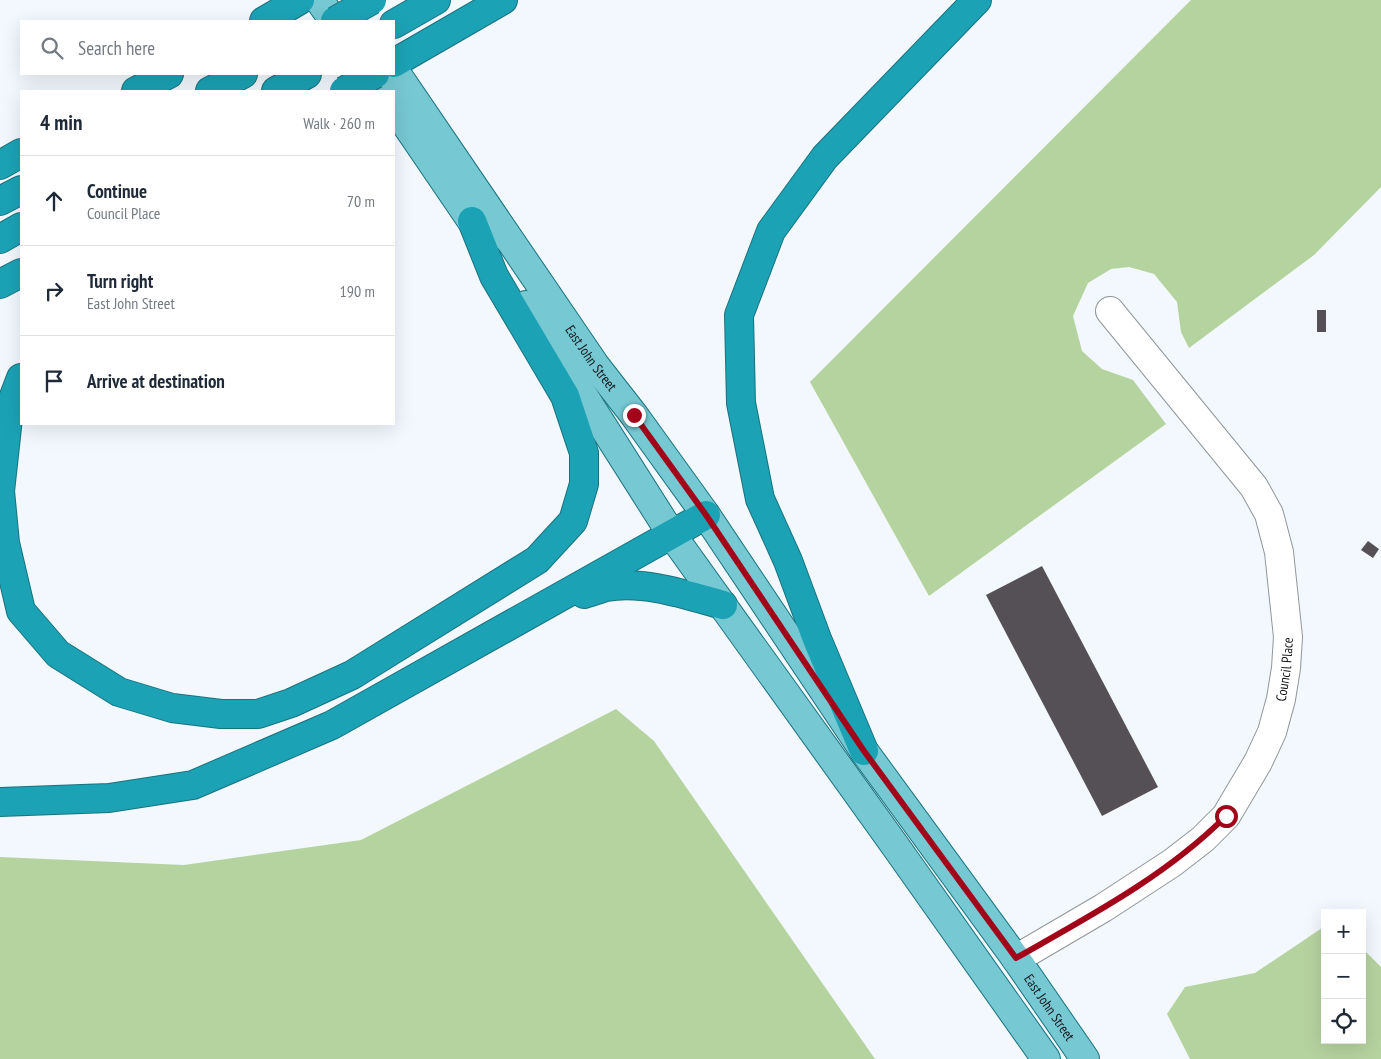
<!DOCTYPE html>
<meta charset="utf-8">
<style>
body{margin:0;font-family:"PT Sans Narrow",sans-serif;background:#f6f6f7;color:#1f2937}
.controls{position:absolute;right:15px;bottom:15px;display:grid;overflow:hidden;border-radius:0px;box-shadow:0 5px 20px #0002}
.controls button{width:45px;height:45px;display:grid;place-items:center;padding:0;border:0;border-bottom:1px solid #e0e1e3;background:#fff;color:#1f2937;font:25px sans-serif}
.stop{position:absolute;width:15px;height:15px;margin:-11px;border:4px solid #a2051a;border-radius:50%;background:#fff}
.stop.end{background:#a2051a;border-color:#fff;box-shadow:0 1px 5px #0008}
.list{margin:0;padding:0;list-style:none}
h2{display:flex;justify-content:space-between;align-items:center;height:65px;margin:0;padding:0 20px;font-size:21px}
h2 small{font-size:16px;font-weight:400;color:#747a83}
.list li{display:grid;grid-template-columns:32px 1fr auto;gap:15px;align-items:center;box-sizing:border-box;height:90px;padding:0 20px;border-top:1px solid #e0e1e3}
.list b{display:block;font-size:19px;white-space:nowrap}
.list p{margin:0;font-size:16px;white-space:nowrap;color:#747a83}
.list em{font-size:16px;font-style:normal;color:#747a83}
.icon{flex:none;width:28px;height:28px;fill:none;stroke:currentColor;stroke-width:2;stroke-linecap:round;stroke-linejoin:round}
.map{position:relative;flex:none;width:1381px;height:1059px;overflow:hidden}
.search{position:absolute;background:#fff;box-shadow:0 5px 20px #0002;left:20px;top:20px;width:375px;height:55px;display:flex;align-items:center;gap:12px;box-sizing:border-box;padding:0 18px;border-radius:0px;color:#747a83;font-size:19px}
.panel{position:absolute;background:#fff;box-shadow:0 5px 20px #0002;left:20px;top:90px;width:375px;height:335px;border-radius:0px}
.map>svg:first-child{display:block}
</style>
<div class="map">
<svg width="1381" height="1059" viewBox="0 0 1381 1059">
<rect width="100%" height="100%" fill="#f2f8fd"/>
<g fill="#b5d39f">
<polygon points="1191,0 1381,0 1381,187 1314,255 1189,348 1181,332 1177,302 1154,274 1129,267 1111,269 1088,283 1073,316 1082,351 1102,369 1133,380 1166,424 929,596 810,382"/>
<polygon points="616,709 654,741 875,1059 0,1059 0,857 184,865 361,840"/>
<polygon points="1325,926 1325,1040 1362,1040 1362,948 1381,967 1381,1059 1190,1059 1167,1014 1185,987 1255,973"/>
</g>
<g fill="#545055">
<rect x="1317" y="310" width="9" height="22"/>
<polygon points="1368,541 1379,549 1373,558 1361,550"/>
<polygon points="1042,566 1158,787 1102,816 986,595"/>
</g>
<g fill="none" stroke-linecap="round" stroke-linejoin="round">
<defs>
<g id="minor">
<path id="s1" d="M1016,959l87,-51 69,-45 31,-24 23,-23 32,-54 14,-30 9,-33 5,-31 2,-31 -9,-85 -10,-38 -15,-27 -144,-176"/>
</g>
<g id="major">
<polyline points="319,0 334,21"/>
<path id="s2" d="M394,70l201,295 39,50 72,100 158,236 152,208 69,100"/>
<polyline points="370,74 383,91"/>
<polyline points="394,107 486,242"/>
<polyline points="526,305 672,535 896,847 1046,1059"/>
</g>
<g id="highway">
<polyline points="264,21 300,0"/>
<polyline points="394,24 436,0"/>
<polyline points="394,63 503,0"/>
<polyline points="136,91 169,74"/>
<polyline points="210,91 243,74"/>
<polyline points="276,91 307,74"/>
<polyline points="0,165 21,153"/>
<polyline points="0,201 21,190"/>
<polyline points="0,239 21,227"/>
<polyline points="0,284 21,273"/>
<polyline points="21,378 9,409 0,491 5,543 21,611 58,654 119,692 172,708 221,714 258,714 291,703 352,675 537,560 573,521 584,484 584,453 565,396 494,276 472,221"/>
<path d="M584,594c7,-2 15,-5 22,-7 38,-7 81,8 117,18"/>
<polyline points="864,751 817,639 788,561 760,499 741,403 739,315 771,231 825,157 977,0"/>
<polyline points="0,802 109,798 193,785 332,725 706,515"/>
</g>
</defs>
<use href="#minor" stroke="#90969a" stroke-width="30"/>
<use href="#major" stroke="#19727e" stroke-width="30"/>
<use href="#highway" stroke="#19727e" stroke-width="30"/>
<use href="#minor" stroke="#fff" stroke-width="28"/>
<use href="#major" stroke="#76c8d3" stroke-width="28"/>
<use href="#highway" stroke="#1ba3b5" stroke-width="28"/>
<defs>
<g id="highway-bridge">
<polyline points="335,21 372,0"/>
<polyline points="344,91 375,74"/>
</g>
</defs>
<use href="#highway-bridge" stroke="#19727e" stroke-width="30" stroke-linecap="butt"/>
<use href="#highway-bridge" stroke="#1ba3b5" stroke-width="28"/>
</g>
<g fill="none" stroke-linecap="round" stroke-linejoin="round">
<path stroke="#a2051a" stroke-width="6" d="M634,415l72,100 158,236 152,207c74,-42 150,-82 210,-142"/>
</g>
<g text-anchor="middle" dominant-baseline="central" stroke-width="5" stroke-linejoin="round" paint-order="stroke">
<g font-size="14" fill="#141618" stroke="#fff">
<text stroke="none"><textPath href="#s2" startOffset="349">East John Street</textPath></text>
<text stroke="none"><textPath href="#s1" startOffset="415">Council Place</textPath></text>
<text stroke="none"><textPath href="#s2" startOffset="1144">East John Street</textPath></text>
</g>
</g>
</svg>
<div class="controls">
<button>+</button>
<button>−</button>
<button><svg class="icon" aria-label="locate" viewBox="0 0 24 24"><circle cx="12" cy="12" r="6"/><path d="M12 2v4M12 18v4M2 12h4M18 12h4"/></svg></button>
</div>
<div class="stop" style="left:1226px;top:816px"></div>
<div class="stop end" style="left:634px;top:415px"></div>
<div class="search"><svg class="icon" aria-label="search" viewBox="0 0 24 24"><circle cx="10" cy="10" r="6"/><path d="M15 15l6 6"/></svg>Search here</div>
<section class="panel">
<h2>4 min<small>Walk · 260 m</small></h2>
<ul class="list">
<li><svg class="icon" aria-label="ahead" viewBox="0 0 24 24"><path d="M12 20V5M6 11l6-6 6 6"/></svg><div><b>Continue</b><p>Council Place</p></div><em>70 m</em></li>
<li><svg class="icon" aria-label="right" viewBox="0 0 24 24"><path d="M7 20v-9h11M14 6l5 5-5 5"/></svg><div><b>Turn right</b><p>East John Street</p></div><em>190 m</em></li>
<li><svg class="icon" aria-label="arrive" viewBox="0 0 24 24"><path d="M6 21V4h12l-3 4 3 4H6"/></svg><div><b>Arrive at destination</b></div></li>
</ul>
</section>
</div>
